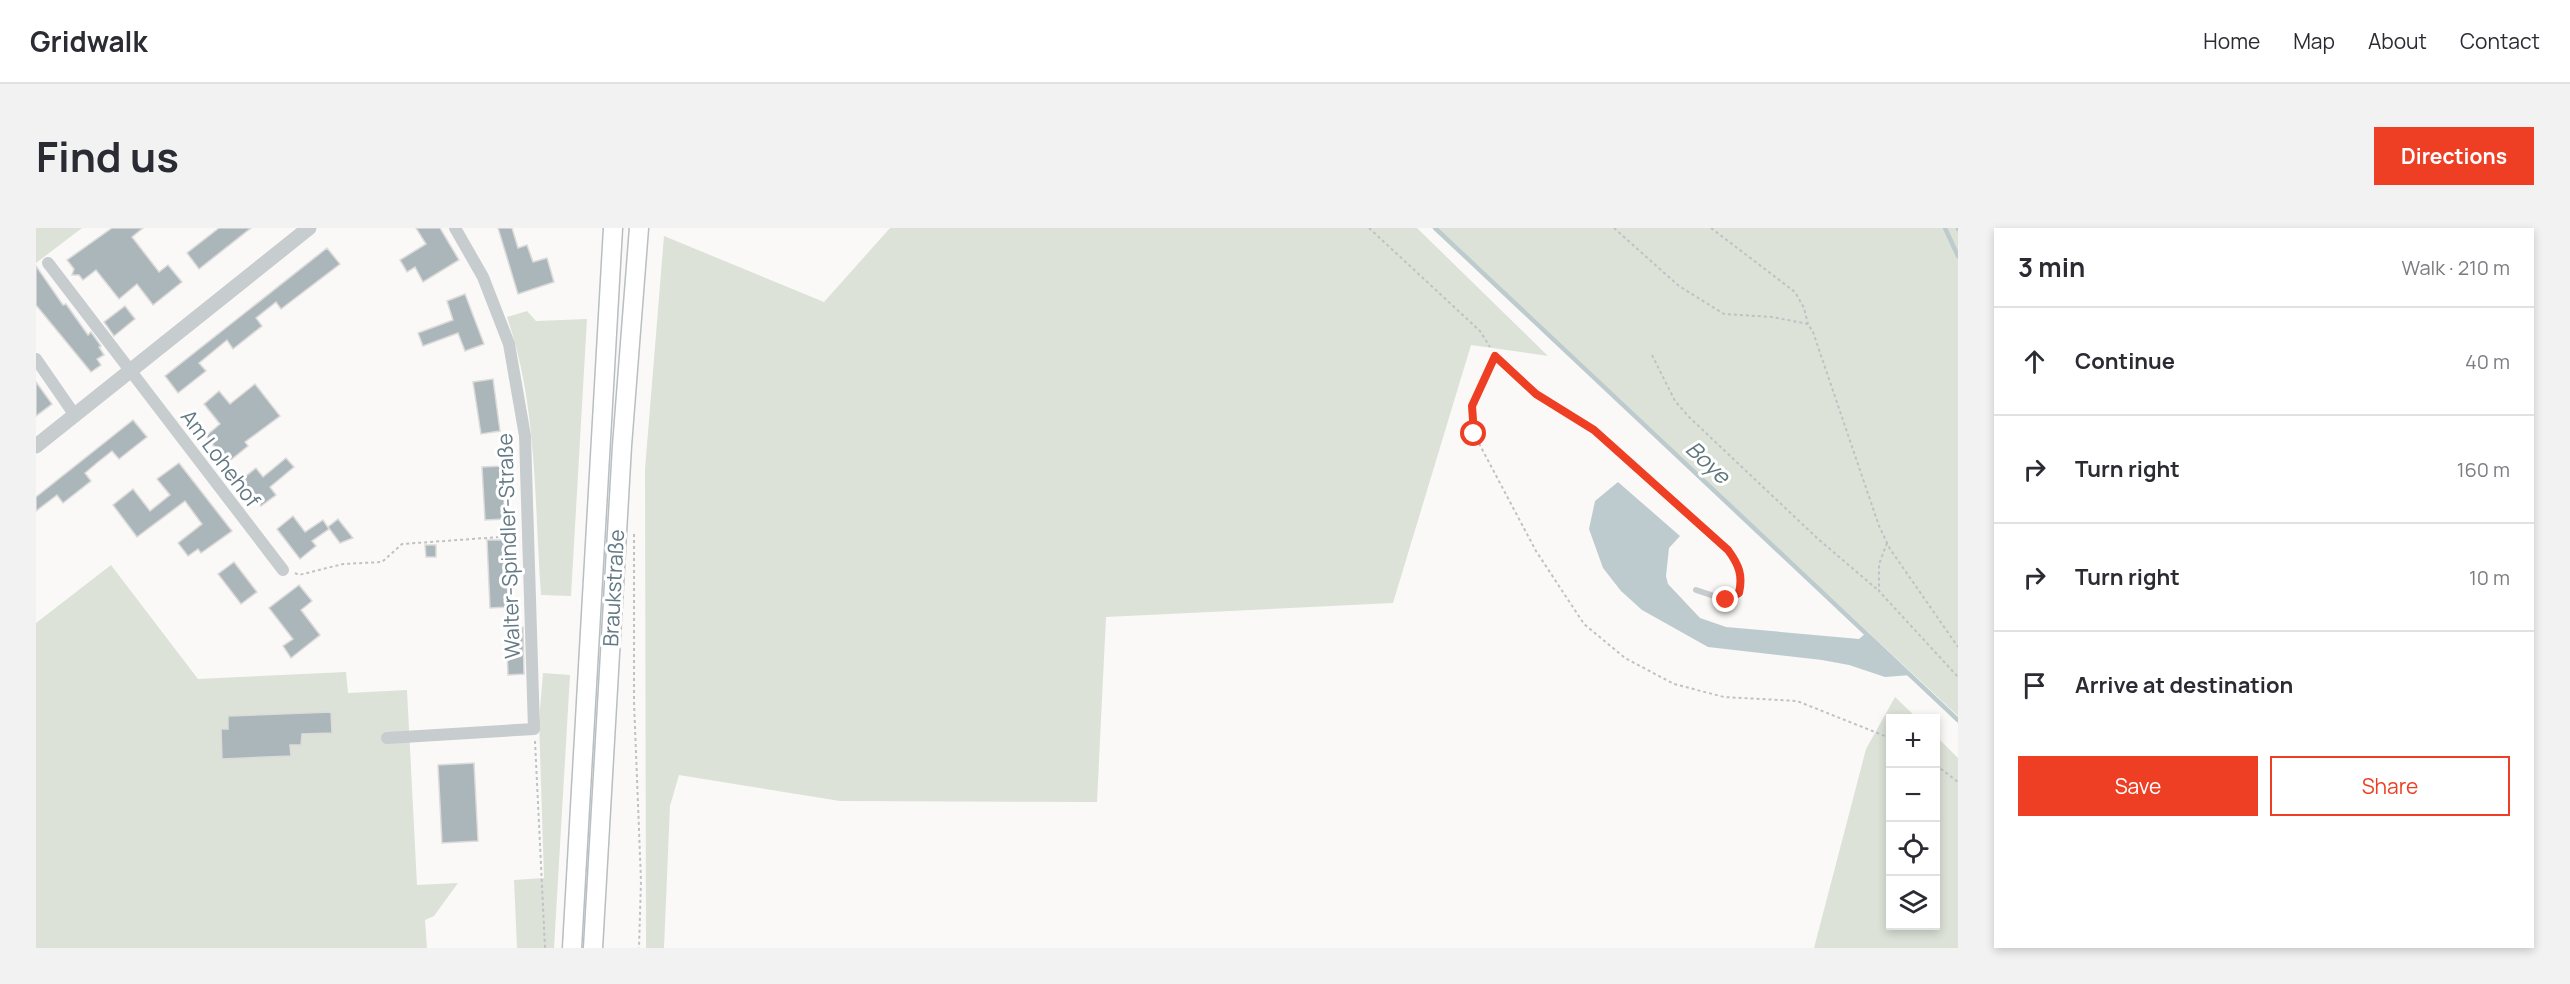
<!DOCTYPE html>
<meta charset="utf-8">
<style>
body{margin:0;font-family:Manrope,sans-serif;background:#f2f2f3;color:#2b2b33}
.controls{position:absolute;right:18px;bottom:18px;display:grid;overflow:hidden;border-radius:0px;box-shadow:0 3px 9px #0003}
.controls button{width:54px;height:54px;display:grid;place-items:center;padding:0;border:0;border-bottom:2px solid #e1e1e2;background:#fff;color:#2b2b33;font:30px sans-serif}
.stop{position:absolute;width:18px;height:18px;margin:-14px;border:4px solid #ee3e23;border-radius:50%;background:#fff}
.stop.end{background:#ee3e23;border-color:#fff;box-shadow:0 2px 6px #0008}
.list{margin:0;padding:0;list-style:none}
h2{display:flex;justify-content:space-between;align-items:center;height:78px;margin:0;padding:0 24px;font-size:26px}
h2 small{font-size:20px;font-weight:400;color:#7c7c81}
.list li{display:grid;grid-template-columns:39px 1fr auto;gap:18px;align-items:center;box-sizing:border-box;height:108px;padding:0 24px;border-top:2px solid #e1e1e2}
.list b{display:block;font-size:22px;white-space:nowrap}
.list em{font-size:20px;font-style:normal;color:#7c7c81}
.actions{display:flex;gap:12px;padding:18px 24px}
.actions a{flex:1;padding:14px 0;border:2px solid #ee3e23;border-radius:0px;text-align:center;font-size:21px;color:#ee3e23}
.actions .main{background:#ee3e23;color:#fff}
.icon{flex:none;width:33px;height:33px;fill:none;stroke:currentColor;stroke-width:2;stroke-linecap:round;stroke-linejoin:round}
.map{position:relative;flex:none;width:1922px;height:720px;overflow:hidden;border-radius:0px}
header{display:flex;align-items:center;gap:36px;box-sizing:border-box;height:84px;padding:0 30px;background:#fff;border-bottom:2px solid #e1e1e2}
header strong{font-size:28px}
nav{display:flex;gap:33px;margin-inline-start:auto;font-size:21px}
.intro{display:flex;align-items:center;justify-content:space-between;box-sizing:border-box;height:144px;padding:0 36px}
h1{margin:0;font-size:42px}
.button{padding:15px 27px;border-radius:0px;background:#ee3e23;color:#fff;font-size:21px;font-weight:700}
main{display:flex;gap:36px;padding:0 36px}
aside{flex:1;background:#fff;border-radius:0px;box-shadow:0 3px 9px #0003}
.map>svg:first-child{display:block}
</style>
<header>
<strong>Gridwalk</strong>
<nav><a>Home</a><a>Map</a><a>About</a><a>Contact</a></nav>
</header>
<div class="intro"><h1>Find us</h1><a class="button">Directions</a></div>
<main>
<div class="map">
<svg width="1922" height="720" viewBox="0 0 1922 720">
<rect width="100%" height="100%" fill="#faf9f7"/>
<g fill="#dce2d8">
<polygon points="0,0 46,0 0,35"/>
<polygon points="854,0 1381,0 1512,128 1435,117 1357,375 1070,389 1061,574 804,573 643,547 634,578 628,720 610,720 609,241 628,8 788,74"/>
<polygon points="1399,0 1922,0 1922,488"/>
<path d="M491,83l9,10 51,-2 -16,277 -30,-1c-7,-94 -3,-188 -34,-278z"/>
<polygon points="75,337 162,451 310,444 312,465 371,462 381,657 422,655 398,688 389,692 391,720 0,720 0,395"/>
<polygon points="507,445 534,447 518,720 481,720 478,652 508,650 503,493"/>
<polygon points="1859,469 1881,490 1854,490 1854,698 1900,698 1900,508 1922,530 1922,720 1778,720 1830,521"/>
</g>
<polygon fill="#bdcbce" points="1582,254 1644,308 1633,320 1630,348 1632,356 1664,390 1690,399 1823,411 1830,405 1875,447 1849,449 1813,437 1786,432 1672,419 1606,382 1585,363 1567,340 1553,301 1559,273"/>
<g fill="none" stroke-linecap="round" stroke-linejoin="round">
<g stroke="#bdcbce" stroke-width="4.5">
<polyline points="1399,0 1922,492"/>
<polyline points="1909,0 1922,28"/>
</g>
</g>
<g fill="#abb6bb" stroke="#dcdbd9" stroke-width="1.5">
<polygon points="76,0 107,0 96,9 123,44 132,37 146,54 117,77 101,56 83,71 60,42 47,52 43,47 36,47 38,41 31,32"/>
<polygon points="183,0 215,0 163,41 151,25"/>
<polygon points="380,0 404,0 423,32 387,54 379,39 371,44 364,32 390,16"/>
<polygon points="462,0 476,0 482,20 491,17 497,34 511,30 518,54 482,66"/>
<polygon points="291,20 304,36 245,81 240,74 220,90 226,98 197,121 191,112 163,135 170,143 142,165 129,148"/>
<polygon points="0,38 27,77 30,76 52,107 55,104 65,118 63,119 68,127 61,131 65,137 55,144 0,77"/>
<polygon points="429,66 448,116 429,123 422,105 387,118 382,105 417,92 411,73"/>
<polygon points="89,78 99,91 78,108 68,94"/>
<polygon points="457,151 464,203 445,206 437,154"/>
<polygon points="0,154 16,176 0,188"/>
<polygon points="219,156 244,188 209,214 212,218 191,235 170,208 184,196 168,176 183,163 194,176"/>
<polygon points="97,192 111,209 83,231 76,223 62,234 49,245 55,253 27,275 21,267 0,283 0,269"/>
<polygon points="250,230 258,239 234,259 240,267 225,278 205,252 220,240 227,249"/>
<polygon points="143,235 196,303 165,325 162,321 152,328 142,315 166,296 149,273 101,309 77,277 97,261 114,283 134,267 121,251"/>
<polygon points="466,238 469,291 449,292 446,239"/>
<polygon points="257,288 269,304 287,292 293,301 276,313 280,318 264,331 241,301"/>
<polygon points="302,291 317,310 304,315 292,299"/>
<polygon points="451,312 469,312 473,379 454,380"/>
<polygon points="389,317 400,317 400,329 390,329"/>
<polygon points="198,334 221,364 205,376 182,346"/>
<polygon points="263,357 276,373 265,382 284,407 255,430 247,418 257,411 233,380"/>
<polygon points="487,399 488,446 472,447 470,400"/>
<polygon points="295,484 296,505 266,506 265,517 254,517 255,528 186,531 185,501 192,501 192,488"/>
<polygon points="438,535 442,613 406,615 402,537"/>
</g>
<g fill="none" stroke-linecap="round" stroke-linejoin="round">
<defs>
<g id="primary">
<polyline points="536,720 577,0"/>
<polyline points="557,720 586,218 603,0"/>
</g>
</defs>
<use href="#primary" stroke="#b8bec1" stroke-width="21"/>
<g stroke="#bec2c4" stroke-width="2" stroke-dasharray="3 3" stroke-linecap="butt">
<polyline points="1333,0 1444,103 1454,119"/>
<polyline points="1578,0 1643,58 1688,86 1736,89 1772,96 1777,104 1843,298 1854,321 1922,419"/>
<polyline points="1675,0 1759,64 1768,80 1772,96"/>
<polyline points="1921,0 1922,4"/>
<polyline points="1616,127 1639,173 1653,189 1781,310 1843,363"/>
<polyline points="1455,137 1436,178 1438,206 1500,323 1548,396 1589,430 1638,456 1688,469 1761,473 1854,510"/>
<polyline points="598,306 598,474 605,653 603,720"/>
<polyline points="1851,315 1843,336 1843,363 1922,449"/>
<polyline points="259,345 263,347 307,336 346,334 366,316 478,308"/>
<polyline points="499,513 509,720"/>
<polyline points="1900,537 1922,554"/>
</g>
<path stroke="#c7cccf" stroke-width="6" d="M1459,128l41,38 58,36 134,120c11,15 15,25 11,43l-13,7 -30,-10"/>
<g stroke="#c7cccf" stroke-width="12">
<polyline points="12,35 247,342"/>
<polyline points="0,131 38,186"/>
<polyline points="351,510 498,501 489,208 473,116 447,49 419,0"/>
</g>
<polyline stroke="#c7cccf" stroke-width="15" points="0,218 273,0"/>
<use href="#primary" stroke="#fff" stroke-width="18"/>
</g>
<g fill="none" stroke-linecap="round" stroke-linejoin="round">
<path stroke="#ee3e23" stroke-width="8" d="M1438,206l-2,-28 23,-50 41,38 58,36 134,120c11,15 15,25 11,43l-13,7"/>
</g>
<g text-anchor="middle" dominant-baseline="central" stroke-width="6" stroke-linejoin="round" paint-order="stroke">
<g font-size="21" fill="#637984" stroke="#fff">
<text transform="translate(185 230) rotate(53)">Am Lohehof</text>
<text transform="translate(472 318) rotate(-92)">Walter-Spindler-Straße</text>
<text transform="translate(577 360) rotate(-87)">Braukstraße</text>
</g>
<g font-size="22" font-style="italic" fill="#5e787e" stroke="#fff">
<text transform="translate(1672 234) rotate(43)">Boye</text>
</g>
</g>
</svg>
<div class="controls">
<button>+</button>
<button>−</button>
<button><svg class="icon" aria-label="locate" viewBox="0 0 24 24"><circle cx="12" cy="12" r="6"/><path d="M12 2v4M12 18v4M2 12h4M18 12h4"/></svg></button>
<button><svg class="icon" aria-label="layers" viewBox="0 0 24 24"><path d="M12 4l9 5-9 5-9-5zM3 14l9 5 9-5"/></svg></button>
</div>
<div class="stop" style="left:1438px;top:206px"></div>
<div class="stop end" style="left:1690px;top:372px"></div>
</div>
<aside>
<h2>3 min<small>Walk · 210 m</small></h2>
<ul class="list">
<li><svg class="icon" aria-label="ahead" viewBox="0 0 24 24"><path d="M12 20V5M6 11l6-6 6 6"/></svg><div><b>Continue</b></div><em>40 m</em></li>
<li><svg class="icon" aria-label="right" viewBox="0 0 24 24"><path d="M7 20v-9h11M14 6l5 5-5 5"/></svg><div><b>Turn right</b></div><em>160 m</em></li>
<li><svg class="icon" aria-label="right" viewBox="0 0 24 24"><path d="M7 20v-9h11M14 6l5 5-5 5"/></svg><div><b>Turn right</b></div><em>10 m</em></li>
<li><svg class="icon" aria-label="arrive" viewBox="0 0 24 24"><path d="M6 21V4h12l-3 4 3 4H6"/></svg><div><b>Arrive at destination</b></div></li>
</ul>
<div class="actions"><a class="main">Save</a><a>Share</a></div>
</aside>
</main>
